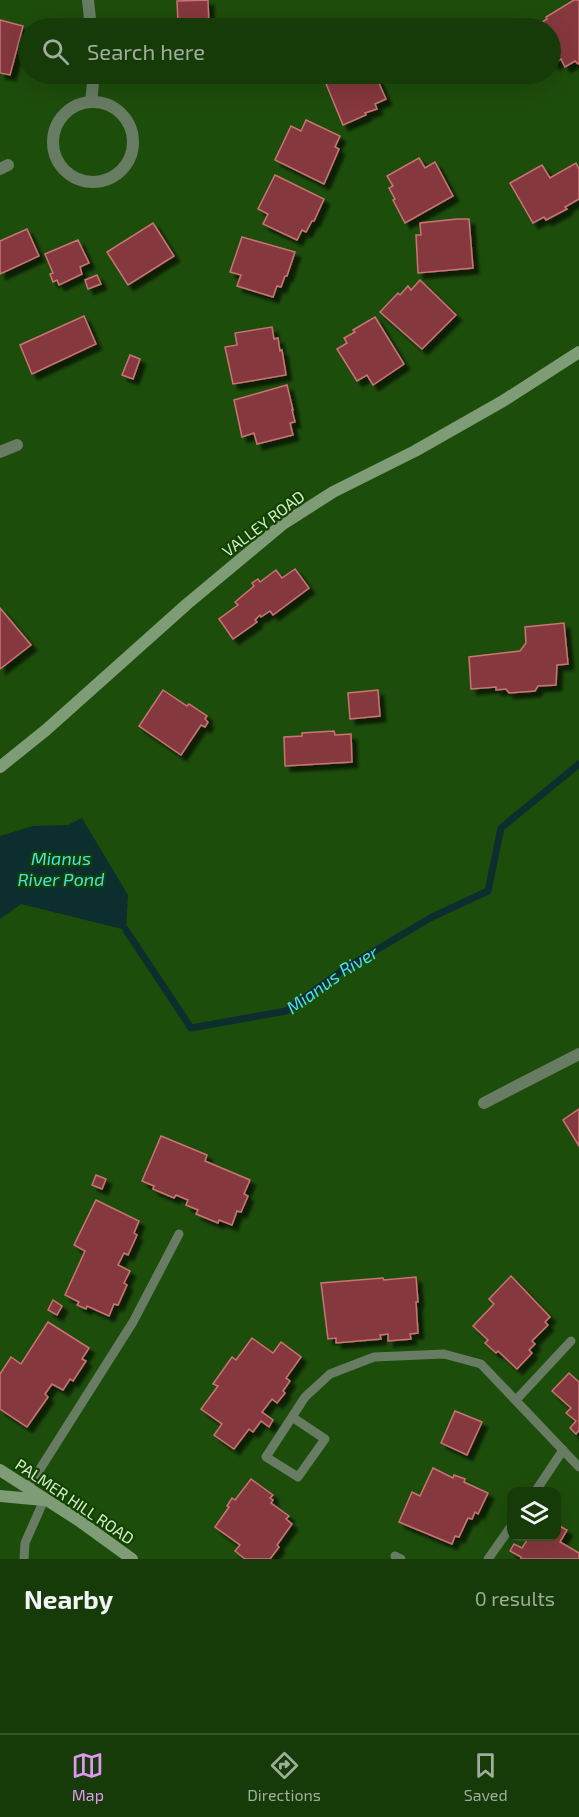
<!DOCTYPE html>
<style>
body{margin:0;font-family:"Exo 2",sans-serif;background:#1f4112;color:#f1f3f6}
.controls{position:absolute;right:18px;bottom:18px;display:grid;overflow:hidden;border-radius:12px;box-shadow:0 6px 24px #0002}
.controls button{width:54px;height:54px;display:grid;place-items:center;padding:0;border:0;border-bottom:2px solid #355429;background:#163a08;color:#f1f3f6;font:30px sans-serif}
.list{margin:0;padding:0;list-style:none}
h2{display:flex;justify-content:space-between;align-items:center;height:78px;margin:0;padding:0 24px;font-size:26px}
h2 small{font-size:20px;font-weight:400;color:#9ead9c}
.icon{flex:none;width:33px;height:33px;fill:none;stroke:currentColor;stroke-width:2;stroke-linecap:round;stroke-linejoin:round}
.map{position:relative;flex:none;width:579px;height:1559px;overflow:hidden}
.search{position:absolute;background:#163a08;box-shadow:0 6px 24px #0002;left:18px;right:18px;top:18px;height:66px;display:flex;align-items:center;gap:15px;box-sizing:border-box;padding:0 21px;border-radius:33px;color:#9ead9c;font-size:22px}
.sheet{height:174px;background:#163a08}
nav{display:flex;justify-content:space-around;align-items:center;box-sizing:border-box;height:84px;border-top:2px solid #355429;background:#163a08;font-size:16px;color:#9ead9c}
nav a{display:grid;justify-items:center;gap:3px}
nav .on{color:#df98f2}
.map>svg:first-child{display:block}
</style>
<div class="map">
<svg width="579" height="1559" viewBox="0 0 579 1559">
<defs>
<filter id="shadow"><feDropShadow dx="5.5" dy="5.5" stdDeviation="1.5" flood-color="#0009"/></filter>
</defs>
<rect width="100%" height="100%" fill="#1d4d0b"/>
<polygon fill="#0d2e2f" points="82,818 128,895 126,930 21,904 0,919 0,836 33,826 68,825"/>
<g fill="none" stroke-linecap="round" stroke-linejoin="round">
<path stroke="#0d2e2f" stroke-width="7" id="s1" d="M126,930l65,98 95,-17 58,-42 88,-52 56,-26 13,-63 78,-64"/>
</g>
<g fill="#85383c" stroke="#c97476" stroke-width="1.5" filter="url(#shadow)">
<polygon points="208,0 209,28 171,28 171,24 178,23 177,1"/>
<polygon points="574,0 579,0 579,63 578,64 575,61 565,67 561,59 554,64 550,59 550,28 542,28 539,24 547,19 546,17"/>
<polygon points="0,20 23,26 10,75 0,73"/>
<polygon points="322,74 375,74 386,99 375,104 377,109 365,113 366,115 343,125"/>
<polygon points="306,120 340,136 335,147 339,149 324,184 275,160 291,126 301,131"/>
<polygon points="419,158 425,168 435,162 453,196 405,223 393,200 395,199 389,188 393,186 387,176"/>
<polygon points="576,163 579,169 579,199 565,207 567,209 546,220 544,217 533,223 510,183 542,165 550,178"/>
<polygon points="275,175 324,199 314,221 312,221 306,232 302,230 297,240 263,224 268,214 258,209"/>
<polygon points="457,219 469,219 473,268 418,273 416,235 421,235 420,223"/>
<polygon points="153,223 174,256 128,285 107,252"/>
<polygon points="27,229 39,256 0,274 0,241"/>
<polygon points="242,237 295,252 287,276 285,276 281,287 277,286 273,297 237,286 241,275 230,272"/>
<polygon points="78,240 89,263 80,267 82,274 59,285 57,280 53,282 50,274 53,273 45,254"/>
<polygon points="97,275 101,284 88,289 85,280"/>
<polygon points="420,280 456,315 422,349 380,312 398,293 400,295 408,286 411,290"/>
<polygon points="84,316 96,344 32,374 20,345"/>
<polygon points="375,317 404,364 373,385 367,375 357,381 337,349 347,343 344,338 355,332 353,330"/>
<polygon points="272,327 274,339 278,338 280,351 282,350 286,375 233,384 225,347 237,345 235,333"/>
<polygon points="130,355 140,359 133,379 122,375"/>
<polygon points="287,385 293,410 292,410 295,422 290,423 293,435 257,444 254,433 242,437 234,400"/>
<polygon points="295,569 309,588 273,615 270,611 261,617 260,615 255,620 257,622 233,639 219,619 238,605 235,602 254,586 252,583 258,579 260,582 276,570 282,578"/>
<polygon points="0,608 31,645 0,669"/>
<polygon points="564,623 568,664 557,665 556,685 538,686 535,691 509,693 506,689 496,690 496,687 471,689 469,657 520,651 526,643 525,627"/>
<polygon points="163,690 187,706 189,704 207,716 205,719 208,722 205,727 201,725 181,755 139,726"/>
<polygon points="378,690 380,716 350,719 348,693"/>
<polygon points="334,731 335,735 351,734 352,762 285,766 284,737 302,736 302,733"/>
<polygon points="579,1109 579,1146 563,1120"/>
<polygon points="161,1136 207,1155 205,1161 250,1180 244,1194 248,1196 241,1212 237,1211 232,1225 219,1220 218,1223 196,1214 198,1210 186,1205 188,1200 176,1195 174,1198 153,1189 154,1186 142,1181"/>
<polygon points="96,1175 106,1179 102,1189 92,1185"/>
<polygon points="96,1200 139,1221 134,1233 137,1235 128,1255 124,1253 118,1265 130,1271 124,1283 127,1285 118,1305 114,1304 109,1316 87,1306 86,1309 77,1305 79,1302 65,1295 85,1251 74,1245"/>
<polygon points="511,1276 550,1317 545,1322 548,1325 532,1341 535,1344 529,1350 532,1353 517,1369 498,1351 496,1353 485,1343 488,1340 473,1326 494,1304 489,1299"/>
<polygon points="416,1277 418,1302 416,1302 418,1333 410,1334 411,1339 388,1341 388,1334 380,1335 381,1339 336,1343 336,1338 328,1339 321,1283 383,1278 384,1280"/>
<polygon points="53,1300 62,1306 57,1315 48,1310"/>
<polygon points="48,1322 89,1348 82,1359 86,1361 73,1381 70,1379 63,1390 52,1384 45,1394 48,1397 27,1427 0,1409 0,1374 11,1357 21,1364"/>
<polygon points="252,1338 273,1353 281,1342 301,1357 286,1378 290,1381 283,1391 285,1393 277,1403 272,1399 262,1412 273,1420 269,1427 261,1421 253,1432 249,1429 234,1449 214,1435 222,1424 201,1409 218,1386 213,1384 232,1357 236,1360"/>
<polygon points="569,1373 579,1382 579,1430 576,1434 570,1428 576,1421 566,1413 571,1408 552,1391"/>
<polygon points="455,1411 482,1422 467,1455 441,1443"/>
<polygon points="433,1468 453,1478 454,1475 465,1479 464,1482 488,1493 478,1514 475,1512 472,1519 468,1518 459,1537 455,1536 452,1544 399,1522 412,1492 420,1496"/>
<polygon points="251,1479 273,1495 270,1498 273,1500 271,1503 289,1516 286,1519 292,1524 277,1545 279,1547 270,1559 245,1559 235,1551 240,1545 215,1527 229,1507 227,1506 232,1498 235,1500"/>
<polygon points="556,1524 567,1530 560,1542 579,1553 579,1559 521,1559 521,1557 510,1551 514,1544 522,1548 529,1537 533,1540 536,1536 556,1536"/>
</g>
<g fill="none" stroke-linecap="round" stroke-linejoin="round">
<g stroke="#687b63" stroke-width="9">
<polyline points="516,1400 571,1341"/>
<polyline points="292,1417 325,1439 298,1477 266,1457 305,1397 330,1374 374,1357 444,1354 481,1364 579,1467"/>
<polyline points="28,1488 133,1322 179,1234"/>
<polyline points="535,1492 563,1450"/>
<polyline points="395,1556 401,1559"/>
<polyline points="24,1559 25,1543 44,1500"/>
<polyline points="488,1559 512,1525"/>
</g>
<g stroke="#687b63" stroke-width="12">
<polyline points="88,0 91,28"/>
<circle cx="93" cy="142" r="40"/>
<polyline points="91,102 94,74"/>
<polyline points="0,169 8,165"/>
<polyline points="0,452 17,445"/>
<polyline points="484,1103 579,1054"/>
</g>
<g stroke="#7e9c75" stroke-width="12">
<polyline points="0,767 46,730 187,604 283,524 333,492 415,451 503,401 579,352"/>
<polyline points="0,1470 78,1520 132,1559"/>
<polyline points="0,1496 44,1500"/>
</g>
</g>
<g text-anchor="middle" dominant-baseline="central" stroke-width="4.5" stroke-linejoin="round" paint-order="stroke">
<g font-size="16" fill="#d2ecca" stroke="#114200">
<text transform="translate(263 523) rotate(-37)">VALLEY ROAD</text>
<text transform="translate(75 1501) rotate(34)">PALMER HILL ROAD</text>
</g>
<g font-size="18" font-style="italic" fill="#47e1e8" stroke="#114200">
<text x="61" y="858">Mianus<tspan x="61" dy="21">River Pond</tspan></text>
<text stroke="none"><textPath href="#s1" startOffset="270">Mianus River</textPath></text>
</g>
</g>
</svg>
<div class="controls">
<button><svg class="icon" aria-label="layers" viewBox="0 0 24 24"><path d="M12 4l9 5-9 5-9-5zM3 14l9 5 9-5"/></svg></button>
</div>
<div class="search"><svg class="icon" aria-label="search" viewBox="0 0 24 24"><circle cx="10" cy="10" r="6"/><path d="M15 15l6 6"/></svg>Search here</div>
</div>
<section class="sheet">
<h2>Nearby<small>0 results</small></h2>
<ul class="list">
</ul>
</section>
<nav>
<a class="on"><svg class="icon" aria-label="map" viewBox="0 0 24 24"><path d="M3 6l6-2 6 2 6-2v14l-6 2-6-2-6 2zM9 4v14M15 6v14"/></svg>Map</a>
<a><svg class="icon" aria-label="directions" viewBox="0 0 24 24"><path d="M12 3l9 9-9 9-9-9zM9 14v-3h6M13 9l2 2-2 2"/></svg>Directions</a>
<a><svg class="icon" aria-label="saved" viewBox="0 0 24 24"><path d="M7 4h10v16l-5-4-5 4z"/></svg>Saved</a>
</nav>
